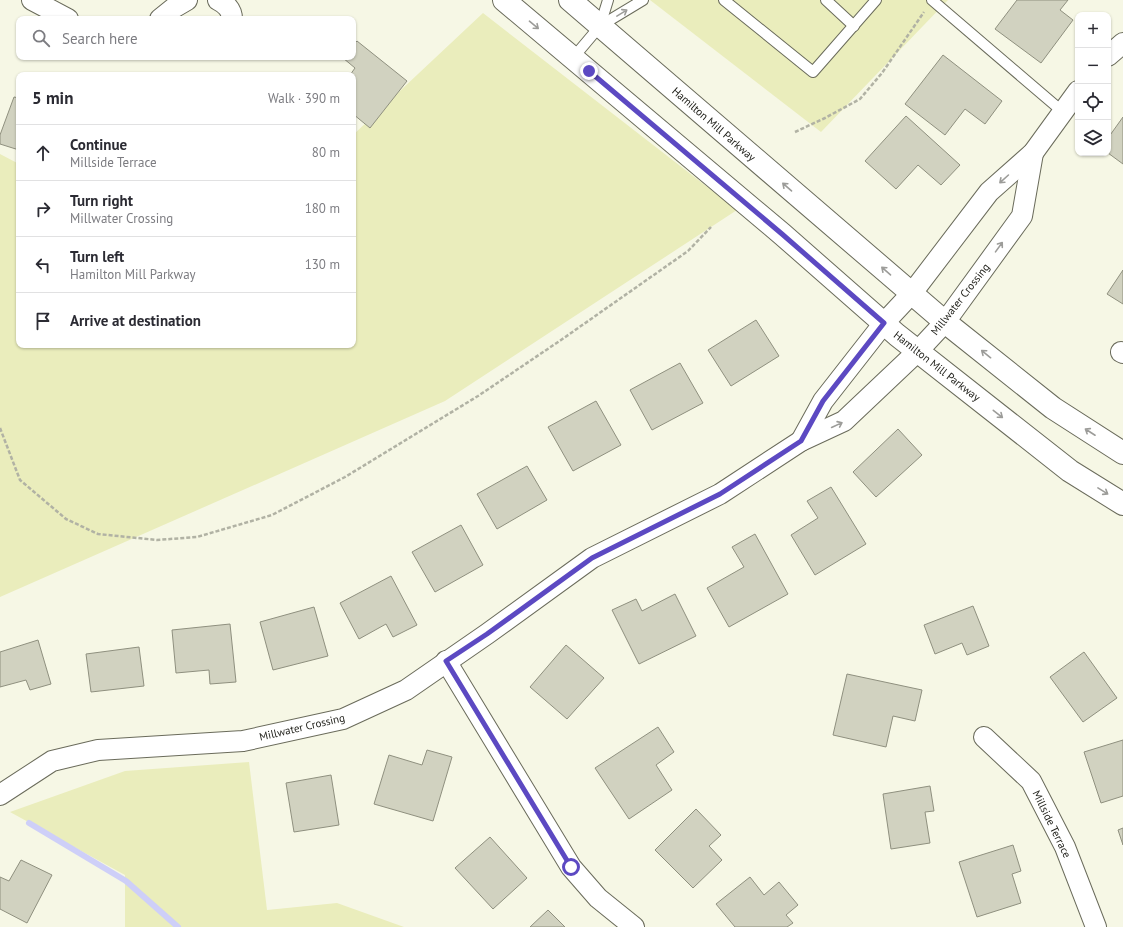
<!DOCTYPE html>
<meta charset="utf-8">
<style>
body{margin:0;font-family:"PT Sans",sans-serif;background:#f2f2f3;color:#2b2b33}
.controls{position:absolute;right:12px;top:12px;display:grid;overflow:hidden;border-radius:8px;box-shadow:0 1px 3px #0004}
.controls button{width:36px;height:36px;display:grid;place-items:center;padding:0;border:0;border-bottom:1px solid #e1e1e2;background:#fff;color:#2b2b33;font:20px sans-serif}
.stop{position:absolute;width:12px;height:12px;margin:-9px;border:3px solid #5c49c2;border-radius:50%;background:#fff}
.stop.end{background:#5c49c2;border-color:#fff;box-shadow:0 1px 4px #0008}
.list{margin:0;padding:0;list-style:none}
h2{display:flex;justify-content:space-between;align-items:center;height:52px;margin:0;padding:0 16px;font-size:17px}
h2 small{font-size:13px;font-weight:400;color:#7c7c81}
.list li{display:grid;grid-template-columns:26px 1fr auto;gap:12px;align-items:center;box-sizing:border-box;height:56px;padding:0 16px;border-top:1px solid #e1e1e2}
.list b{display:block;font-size:15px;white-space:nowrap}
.list p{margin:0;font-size:13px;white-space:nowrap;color:#7c7c81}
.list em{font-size:13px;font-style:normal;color:#7c7c81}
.icon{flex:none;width:22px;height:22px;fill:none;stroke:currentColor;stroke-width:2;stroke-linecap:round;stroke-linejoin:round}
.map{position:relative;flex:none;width:1123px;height:927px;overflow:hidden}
.search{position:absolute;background:#fff;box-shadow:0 1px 3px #0004;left:16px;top:16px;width:340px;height:44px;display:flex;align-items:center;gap:10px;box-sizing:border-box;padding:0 14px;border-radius:8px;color:#7c7c81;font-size:15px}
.panel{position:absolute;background:#fff;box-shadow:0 1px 3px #0004;left:16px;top:72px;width:340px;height:276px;border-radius:8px}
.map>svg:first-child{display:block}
</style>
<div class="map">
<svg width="1123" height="927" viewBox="0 0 1123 927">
<rect width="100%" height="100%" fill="#f6f7e5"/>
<g fill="#eaedbc">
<polygon points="650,0 948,0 821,132"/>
<polygon points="483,13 737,210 445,401 0,597 0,154 19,164 19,345 353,345 353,135"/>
<polygon points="249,762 267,910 337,903 404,927 125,927 125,875 10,812 125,771"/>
</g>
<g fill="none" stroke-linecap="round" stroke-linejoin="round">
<polyline stroke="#cecff8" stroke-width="6" points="29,823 126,881 178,927"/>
</g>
<g fill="#d1d2c0" stroke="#8f907f">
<polygon points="1017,0 1068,0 1060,10 1073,20 1041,63 995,29"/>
<polygon points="357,41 407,81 370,128 353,114 353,75 350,75 355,68 343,58 353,57 353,45"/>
<polygon points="943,55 1002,101 985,124 965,109 945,135 905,104"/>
<polygon points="14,97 19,98 19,150 0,144 0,135"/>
<polygon points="906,116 960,165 941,185 918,165 896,189 865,161"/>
<polygon points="1123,117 1123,164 1108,153 1108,138"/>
<polygon points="1123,270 1123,304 1107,294"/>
<polygon points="756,320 779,356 731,386 708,350"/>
<polygon points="680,363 703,403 652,430 630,390"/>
<polygon points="596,401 621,445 573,471 548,427"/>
<polygon points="898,429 922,455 876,497 853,472"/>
<polygon points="527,466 547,500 497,529 477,494"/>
<polygon points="831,487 866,544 815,575 791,535 818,518 807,501"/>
<polygon points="461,525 483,565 435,592 412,552"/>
<polygon points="755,534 788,594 729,627 707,588 744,567 732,547"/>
<polygon points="391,576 417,625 393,637 386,624 359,639 340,603"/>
<polygon points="675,594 696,636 639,664 612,610 636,599 642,611"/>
<polygon points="973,606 989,646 967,655 962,643 935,654 924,625"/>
<polygon points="314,607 328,656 273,670 260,622"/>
<polygon points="230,624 236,682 210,684 209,670 176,673 172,630"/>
<polygon points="38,640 51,684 30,690 26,680 0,687 0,652"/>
<polygon points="566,645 604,678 567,719 530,687"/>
<polygon points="139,647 144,686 91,692 86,654"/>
<polygon points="1084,652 1117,698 1083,722 1050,677"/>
<polygon points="847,674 922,690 915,721 893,716 886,747 833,735"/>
<polygon points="658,727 674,752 656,765 672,790 629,819 595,768"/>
<polygon points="1123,740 1123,796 1101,803 1084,752"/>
<polygon points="427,750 452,757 433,821 374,804 389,755 422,765"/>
<polygon points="331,775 339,825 294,832 286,783"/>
<polygon points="930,786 934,811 925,812 930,843 891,849 883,794"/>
<polygon points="696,809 721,835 709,846 722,860 693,888 655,850"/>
<polygon points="1123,828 1123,845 1118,830"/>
<polygon points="490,837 527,878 493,909 455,868"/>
<polygon points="1013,845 1021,871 1012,874 1021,903 977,917 959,862"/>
<polygon points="21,860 52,875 27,923 0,909 0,877 9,881"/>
<polygon points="750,877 764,895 779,882 798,905 786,915 793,923 787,927 735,927 716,904"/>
<polygon points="548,910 565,927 530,927"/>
</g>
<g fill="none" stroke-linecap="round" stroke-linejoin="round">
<defs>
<g id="service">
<polyline points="724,0 813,72 876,0"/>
<polyline points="826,0 854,26"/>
<polyline points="932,0 1063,112"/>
<polyline points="600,26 608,0"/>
<polyline points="573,58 600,26 643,0"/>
</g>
<g id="minor">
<polyline points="32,0 68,19"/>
<path d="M218,0c8,4 14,10 14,19"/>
<polyline points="160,19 175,7 187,0"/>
<polyline points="1108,56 1123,43"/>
<polyline points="1121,352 1123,353"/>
<polyline points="801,441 823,401 884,323 912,293 989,192 1033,153 1078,91"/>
<polyline points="446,661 571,867 598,898 634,927"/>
<polyline points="984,737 1031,781 1065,847 1096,927"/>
<polyline points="0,795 52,761 98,750 243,741 343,719 406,690 487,634 592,558 720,494 801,441 844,421 918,351 945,322 1022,216 1033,153"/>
</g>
<g id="tertiary">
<polyline points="504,0 782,234 897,335 1070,471 1123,504"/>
<polyline points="570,0 945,322 1053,408 1123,453"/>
</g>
</defs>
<use href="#service" stroke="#6a6b5b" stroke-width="12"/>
<use href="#minor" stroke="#6a6b5b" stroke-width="22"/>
<use href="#tertiary" stroke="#6a6b5b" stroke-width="24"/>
<g stroke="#b1b2a4" stroke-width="2.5" stroke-dasharray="4 2" stroke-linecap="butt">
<polyline points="795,132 825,118 860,99 882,73 924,12"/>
<polyline points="0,428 20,480 66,519 98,534 157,540 197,537 272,515 345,477 478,396 561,340 688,251 711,227"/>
</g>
<use href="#service" stroke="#fff" stroke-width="10"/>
<use href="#minor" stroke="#fff" stroke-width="20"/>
<use href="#tertiary" stroke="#fff" stroke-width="22"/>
</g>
<defs><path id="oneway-shaft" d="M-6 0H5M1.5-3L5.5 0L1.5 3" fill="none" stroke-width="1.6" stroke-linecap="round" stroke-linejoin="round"/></defs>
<g stroke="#9c9c99">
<use href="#oneway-shaft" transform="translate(622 13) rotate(-31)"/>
<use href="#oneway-shaft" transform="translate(534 25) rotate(40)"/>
<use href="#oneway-shaft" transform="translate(1004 179) rotate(138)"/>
<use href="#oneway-shaft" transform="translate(787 187) rotate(-139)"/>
<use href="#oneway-shaft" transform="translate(999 247) rotate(-54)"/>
<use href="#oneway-shaft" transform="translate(886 271) rotate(-139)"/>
<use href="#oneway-shaft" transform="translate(986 354) rotate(-141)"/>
<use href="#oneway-shaft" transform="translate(998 414) rotate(38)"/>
<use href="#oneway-shaft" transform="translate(837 425) rotate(-25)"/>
<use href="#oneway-shaft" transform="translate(1090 432) rotate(-147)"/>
<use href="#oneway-shaft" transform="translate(1103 491) rotate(32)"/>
</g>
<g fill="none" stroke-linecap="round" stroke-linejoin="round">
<polyline stroke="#5c49c2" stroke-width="5" points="571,867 446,661 487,634 592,558 720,494 801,441 823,401 884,323 782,234 589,71"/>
</g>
<g text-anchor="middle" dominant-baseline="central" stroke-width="3.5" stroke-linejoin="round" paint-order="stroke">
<g font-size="11" fill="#23231d" stroke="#fff">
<text transform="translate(714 124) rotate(41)">Hamilton Mill Parkway</text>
<text transform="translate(960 299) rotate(-52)">Millwater Crossing</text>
<text transform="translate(937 366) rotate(38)">Hamilton Mill Parkway</text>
<text transform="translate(302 727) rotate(-13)">Millwater Crossing</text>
<text transform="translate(1052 824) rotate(64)">Millside Terrace</text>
</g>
</g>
</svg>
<div class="controls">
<button>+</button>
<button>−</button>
<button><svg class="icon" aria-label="locate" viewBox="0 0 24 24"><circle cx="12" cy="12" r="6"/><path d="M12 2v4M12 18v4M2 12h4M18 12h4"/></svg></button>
<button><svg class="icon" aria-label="layers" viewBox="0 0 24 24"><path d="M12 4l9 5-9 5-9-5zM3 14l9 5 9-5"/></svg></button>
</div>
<div class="stop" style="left:571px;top:867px"></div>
<div class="stop end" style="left:589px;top:71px"></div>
<div class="search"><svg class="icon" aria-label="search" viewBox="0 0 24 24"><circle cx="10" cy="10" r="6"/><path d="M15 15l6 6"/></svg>Search here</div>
<section class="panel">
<h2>5 min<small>Walk · 390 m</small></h2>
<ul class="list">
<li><svg class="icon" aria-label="ahead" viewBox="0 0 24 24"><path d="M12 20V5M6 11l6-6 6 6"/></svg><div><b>Continue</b><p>Millside Terrace</p></div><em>80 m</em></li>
<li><svg class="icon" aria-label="right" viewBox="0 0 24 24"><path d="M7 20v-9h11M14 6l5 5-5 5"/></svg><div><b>Turn right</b><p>Millwater Crossing</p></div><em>180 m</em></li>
<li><svg class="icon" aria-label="left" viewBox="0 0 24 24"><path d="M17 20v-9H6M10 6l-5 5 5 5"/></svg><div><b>Turn left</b><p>Hamilton Mill Parkway</p></div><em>130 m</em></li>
<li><svg class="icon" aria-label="arrive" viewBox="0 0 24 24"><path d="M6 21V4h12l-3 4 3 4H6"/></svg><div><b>Arrive at destination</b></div></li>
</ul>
</section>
</div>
